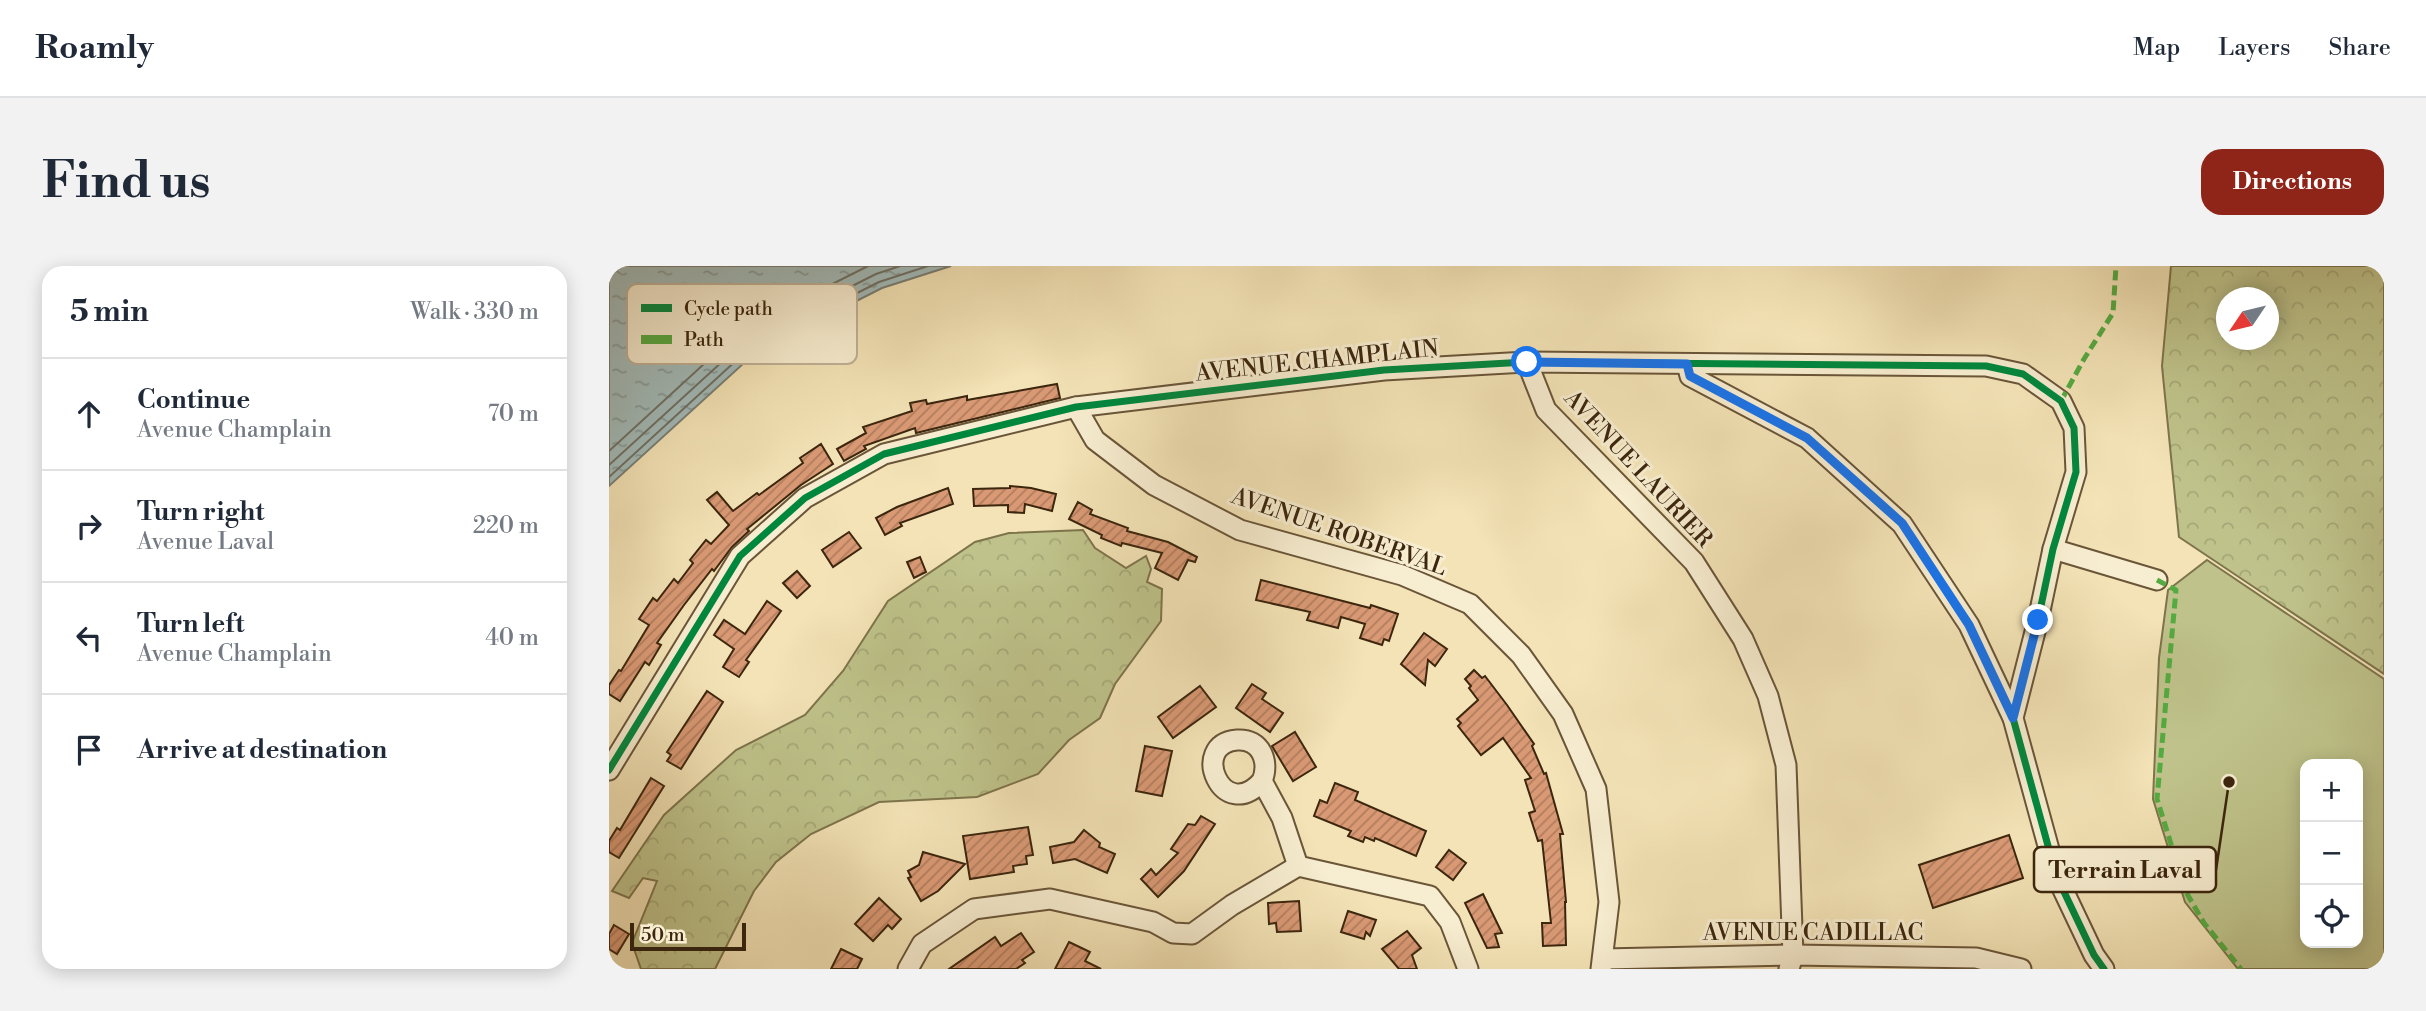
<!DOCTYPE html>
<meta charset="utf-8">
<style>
body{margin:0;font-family:"Libre Bodoni",serif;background:#f2f2f3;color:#1f2937}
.controls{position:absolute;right:21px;bottom:21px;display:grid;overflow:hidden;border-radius:14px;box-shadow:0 4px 18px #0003}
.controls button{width:63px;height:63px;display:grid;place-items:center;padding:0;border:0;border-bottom:2px solid #e0e1e3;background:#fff;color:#1f2937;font:35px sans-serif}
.compass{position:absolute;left:1607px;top:21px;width:63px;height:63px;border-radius:50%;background:#fff;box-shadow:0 4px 18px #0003;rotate:235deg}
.scale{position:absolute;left:21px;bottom:18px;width:116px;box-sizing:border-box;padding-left:7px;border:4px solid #3c260e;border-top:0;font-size:19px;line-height:24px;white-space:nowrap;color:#3c260e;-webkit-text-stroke:5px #f7edd0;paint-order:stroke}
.stop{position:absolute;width:21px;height:21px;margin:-16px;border:5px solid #1a73e8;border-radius:50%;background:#fff}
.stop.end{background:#1a73e8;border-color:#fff;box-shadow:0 2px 7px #0008}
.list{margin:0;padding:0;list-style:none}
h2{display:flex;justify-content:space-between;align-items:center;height:91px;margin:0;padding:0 28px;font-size:30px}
h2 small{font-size:23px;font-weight:400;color:#747a83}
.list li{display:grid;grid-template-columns:46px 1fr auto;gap:21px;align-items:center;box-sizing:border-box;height:112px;padding:0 28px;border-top:2px solid #e0e1e3}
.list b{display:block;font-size:26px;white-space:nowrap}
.list p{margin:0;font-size:23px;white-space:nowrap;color:#747a83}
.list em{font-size:23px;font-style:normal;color:#747a83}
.icon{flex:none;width:38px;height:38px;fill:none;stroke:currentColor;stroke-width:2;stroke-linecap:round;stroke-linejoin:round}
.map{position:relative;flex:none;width:1775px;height:703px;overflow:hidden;border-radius:21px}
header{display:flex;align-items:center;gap:42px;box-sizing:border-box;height:98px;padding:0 35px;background:#fff;border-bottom:2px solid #e0e1e3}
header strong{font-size:33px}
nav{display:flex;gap:38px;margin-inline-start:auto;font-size:24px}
.intro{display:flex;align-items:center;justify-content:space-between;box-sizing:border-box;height:168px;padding:0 42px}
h1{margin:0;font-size:49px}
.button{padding:18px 32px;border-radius:21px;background:#8f2418;color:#fff;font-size:24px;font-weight:700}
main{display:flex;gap:42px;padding:0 42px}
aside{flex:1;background:#fff;border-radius:21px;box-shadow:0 4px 18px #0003}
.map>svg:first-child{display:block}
</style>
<header>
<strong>Roamly</strong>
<nav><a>Map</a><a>Layers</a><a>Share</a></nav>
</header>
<div class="intro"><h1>Find us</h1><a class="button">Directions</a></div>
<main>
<aside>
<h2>5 min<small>Walk · 330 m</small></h2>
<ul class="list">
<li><svg class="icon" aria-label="ahead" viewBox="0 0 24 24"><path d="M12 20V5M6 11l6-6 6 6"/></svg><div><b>Continue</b><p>Avenue Champlain</p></div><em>70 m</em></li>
<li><svg class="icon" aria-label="right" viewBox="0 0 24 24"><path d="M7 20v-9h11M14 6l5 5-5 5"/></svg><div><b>Turn right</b><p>Avenue Laval</p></div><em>220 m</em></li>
<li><svg class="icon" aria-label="left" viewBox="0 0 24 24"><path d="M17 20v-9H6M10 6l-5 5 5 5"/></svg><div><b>Turn left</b><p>Avenue Champlain</p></div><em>40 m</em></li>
<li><svg class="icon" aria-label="arrive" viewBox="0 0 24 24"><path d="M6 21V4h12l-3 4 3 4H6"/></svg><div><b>Arrive at destination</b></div></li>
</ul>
</aside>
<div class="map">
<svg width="1775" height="703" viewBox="0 0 1775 703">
<defs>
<pattern id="forest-crowns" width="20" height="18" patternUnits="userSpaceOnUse" patternTransform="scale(1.75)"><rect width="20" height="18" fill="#bfc38b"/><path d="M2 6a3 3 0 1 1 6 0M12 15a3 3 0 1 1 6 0" fill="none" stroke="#a5a777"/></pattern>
<pattern id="water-ripples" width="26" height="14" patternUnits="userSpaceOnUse" patternTransform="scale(1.75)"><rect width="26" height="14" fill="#a2bbba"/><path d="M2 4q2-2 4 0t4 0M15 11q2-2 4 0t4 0" fill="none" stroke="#859896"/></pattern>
<pattern id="building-hatch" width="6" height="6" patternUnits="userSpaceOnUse" patternTransform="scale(1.75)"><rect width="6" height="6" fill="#d99974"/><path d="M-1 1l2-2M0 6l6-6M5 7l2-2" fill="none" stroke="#b17d5e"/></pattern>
</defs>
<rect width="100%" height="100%" fill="#f3e3b6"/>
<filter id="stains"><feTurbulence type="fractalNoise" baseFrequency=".00286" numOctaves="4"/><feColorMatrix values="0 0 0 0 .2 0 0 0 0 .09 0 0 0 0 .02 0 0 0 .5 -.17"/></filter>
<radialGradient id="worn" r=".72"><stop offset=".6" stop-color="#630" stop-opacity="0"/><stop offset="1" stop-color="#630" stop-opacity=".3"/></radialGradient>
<g fill="url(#forest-crowns)" stroke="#7e744c" stroke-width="2" fill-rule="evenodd">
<path d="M1562,0h213v408l-205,-137 -17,-171zM1618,32h42v42h-42z"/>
<polygon points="474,264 486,282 517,302 537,290 542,303 538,316 553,323 552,355 506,418 491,452 460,474 429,508 368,531 270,536 202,568 167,596 145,625 106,703 32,703 23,677 48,615 34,612 20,632 3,625 55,549 127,484 196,449 234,405 279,335 366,276 400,267"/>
</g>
<path fill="#bfc38b" stroke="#7e744c" stroke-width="2" fill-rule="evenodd" d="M1598,294l177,119v290h-146l-53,-67 -32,-103 6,-141 9,-68zM1696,498h53v179h-53z"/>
<polygon fill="url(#water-ripples)" stroke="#797f75" stroke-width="2" points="0,0 342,0 273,22 147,86 0,220"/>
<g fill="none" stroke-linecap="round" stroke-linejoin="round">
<g stroke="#6f7064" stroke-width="2">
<polyline points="0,185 132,64 259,0"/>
<polyline points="0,199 138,73 267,8 291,0"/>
<polyline points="0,211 143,80 270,16 319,0"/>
</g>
</g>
<g fill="url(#building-hatch)" stroke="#3c260e" stroke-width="2">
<polygon points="448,118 451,132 307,167 306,162 255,180 257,183 235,195 228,183 257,167 254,161 303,145 301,137 317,134 318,138 358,130 358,134"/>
<polygon points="212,178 224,198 192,219 138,263 140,265 123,281 105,305 103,303 75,339 48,377 52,379 40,399 36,396 11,435 0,428 0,419 10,404 12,405 40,359 30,353 44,332 48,335 65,313 69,317 84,297 81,294 97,274 102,278 120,259 98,234 108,226 124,245 148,227 150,229 194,197 191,192"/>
<polygon points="401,220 422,222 447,228 443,245 416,238 415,247 399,246 399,239 365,240 364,223 401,222"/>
<polygon points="339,222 344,238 291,257 293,260 276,269 267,252 288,241"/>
<polygon points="469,236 483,244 481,248 519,262 518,265 559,276 588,291 586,296 579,294 569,314 546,302 553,287 513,277 512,280 492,272 493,269 460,253"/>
<polygon points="240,266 252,282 224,301 213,284"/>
<polygon points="311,291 317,306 305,312 298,296"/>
<polygon points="188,305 201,320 188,332 174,317"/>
<polygon points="652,314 761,342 762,339 789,348 780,375 775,373 773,379 751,372 756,358 732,351 729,362 698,354 701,346 647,334"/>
<polygon points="158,335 172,345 137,394 140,396 130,411 114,401 125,383 105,369 115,354 136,368"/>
<polygon points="815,367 838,383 826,400 819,394 816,419 792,398"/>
<polygon points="865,404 873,412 876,410 898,439 925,478 923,480 935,508 937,507 954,568 951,568 957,636 956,636 957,679 934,680 933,657 942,657 933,574 929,575 920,547 926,545 916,514 922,512 894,472 872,489 849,460 852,457 848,453 869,434 860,422 862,420 856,413"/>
<polygon points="643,418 657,427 653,433 674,447 661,466 627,442"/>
<polygon points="591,420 607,441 564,472 549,451"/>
<polygon points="98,425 114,436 72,503 58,495 62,489 58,486"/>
<polygon points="686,466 707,501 684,515 663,480"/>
<polygon points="536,480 563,485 553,530 527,525"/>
<polygon points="42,512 55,520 10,592 0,586 0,575 8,562 11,564"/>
<polygon points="726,517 749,526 746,534 817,565 807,590 766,572 765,575 756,571 754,576 739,570 742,565 705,550 711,534 718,537"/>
<polygon points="592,550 606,558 575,605 549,631 532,613 542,603 547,609 569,587 562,583 579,558 586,559"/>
<polygon points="419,561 424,589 417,590 418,598 404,600 405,606 361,613 354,570"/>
<polygon points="475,564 491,577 490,581 506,588 498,607 466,593 444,597 441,581 465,576"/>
<polygon points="1400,569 1414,612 1324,642 1310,599"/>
<polygon points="840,584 857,597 844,614 827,601"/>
<polygon points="314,586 356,598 329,625 312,635 299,612 302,611 299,605 310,599"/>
<polygon points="874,628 893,667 886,668 890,681 878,682 856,637"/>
<polygon points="270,632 292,653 283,663 279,659 264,675 246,658"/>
<polygon points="690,635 692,665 668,666 667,657 660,658 659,637"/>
<polygon points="739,645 767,654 761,670 757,666 755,673 732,666"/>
<polygon points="5,659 20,668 8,688 0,683 0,668"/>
<polygon points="798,665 812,682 803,689 808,703 790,703 773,683"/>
<polygon points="412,667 425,686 413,694 416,697 407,703 340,703 386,671 392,680"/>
<polygon points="460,676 481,686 476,695 492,703 446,703"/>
<polygon points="232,683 253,693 248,703 222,703"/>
</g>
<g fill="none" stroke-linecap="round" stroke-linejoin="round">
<defs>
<g id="minor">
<polyline points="918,96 937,144 1085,296 1134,373 1159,430 1177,499 1184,689 1180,703"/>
<polyline points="1078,98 1081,110 1198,172 1293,258 1360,359 1404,452 1447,609 1485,689 1495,703"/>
<polyline points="467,141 486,174 545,219 631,264 793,309 861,338 912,389 954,448 987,523 1000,636 992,703"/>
<polyline points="1444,283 1548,314"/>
<polyline points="0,504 131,290 196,232 275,188 467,141 775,104 918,96 1377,100 1414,108 1452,135 1465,162 1467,206 1444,283 1429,354 1404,452"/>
<path d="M653,515c-39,44 -74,-37 -25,-41 24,-2 33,22 25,41l20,37 16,48 132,30 20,26 18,47"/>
<polyline points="994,693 1184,689 1367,692 1412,703"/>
<polyline points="299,703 313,678 365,643 441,633 544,656 564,667 583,668 623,639 689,600"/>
</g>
</defs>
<use href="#minor" stroke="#6a5538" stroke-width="23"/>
<use href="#minor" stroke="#f7edd0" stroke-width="19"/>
<g stroke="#55aa41" stroke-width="5" stroke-dasharray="10 5" stroke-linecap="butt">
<polyline points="1452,135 1475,93 1504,47 1507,0"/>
<polyline points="1548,314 1567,324 1548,533 1577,626 1595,657 1632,703"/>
</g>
<defs>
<polyline id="cycleway" points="0,504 131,290 196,232 275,188 467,141 775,104 918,96 1377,100 1414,108 1452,135 1465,162 1467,206 1444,283 1429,354 1404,452 1447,609 1485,689 1495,703"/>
</defs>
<use href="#cycleway" stroke="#f7edd0" stroke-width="11"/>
<use href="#cycleway" stroke="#00873e" stroke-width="7"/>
</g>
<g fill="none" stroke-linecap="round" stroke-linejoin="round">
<polyline stroke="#1a73e8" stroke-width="9" points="918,96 1078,98 1081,110 1198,172 1293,257 1360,359 1404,452 1429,354"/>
</g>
<g text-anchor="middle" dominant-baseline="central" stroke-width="6" stroke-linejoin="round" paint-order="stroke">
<g font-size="23" fill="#3c260e" stroke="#f7edd0">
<text transform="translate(708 95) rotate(-6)">AVENUE CHAMPLAIN</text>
<text transform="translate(1029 203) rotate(47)">AVENUE LAURIER</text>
<text transform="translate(730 266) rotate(19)">AVENUE ROBERVAL</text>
<text x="1204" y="667">AVENUE CADILLAC</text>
</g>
</g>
<rect x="18" y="18" width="230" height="80" rx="10" fill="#f7edd0" stroke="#bfb196" stroke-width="2"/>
<rect x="32" y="38" width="31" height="8" fill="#00873e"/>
<rect x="32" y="69" width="31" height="9" fill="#55aa41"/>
<g font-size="19" fill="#3c260e">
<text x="75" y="49">Cycle path</text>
<text x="75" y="80">Path</text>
</g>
<path fill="none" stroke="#3c260e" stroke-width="2.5" d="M1620 516L1607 604"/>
<circle fill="#3c260e" stroke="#f7edd0" stroke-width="2.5" cx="1620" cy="516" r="7"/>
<rect fill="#f7edd0" stroke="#3c260e" stroke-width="2.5" x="1425" y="581" width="182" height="45" rx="7"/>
<g font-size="24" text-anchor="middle" font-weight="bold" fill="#3c260e">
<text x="1516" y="612">Terrain Laval</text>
</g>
<rect width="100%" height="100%" filter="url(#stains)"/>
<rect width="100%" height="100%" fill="url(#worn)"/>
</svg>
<div class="controls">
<button>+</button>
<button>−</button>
<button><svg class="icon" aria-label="locate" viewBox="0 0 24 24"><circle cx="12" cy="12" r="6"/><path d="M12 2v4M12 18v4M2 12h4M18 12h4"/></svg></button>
</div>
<svg class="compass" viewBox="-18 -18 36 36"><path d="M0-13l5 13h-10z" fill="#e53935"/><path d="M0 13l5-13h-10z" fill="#747a83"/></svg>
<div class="scale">50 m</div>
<div class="stop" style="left:918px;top:96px"></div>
<div class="stop end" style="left:1429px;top:354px"></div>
</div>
</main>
